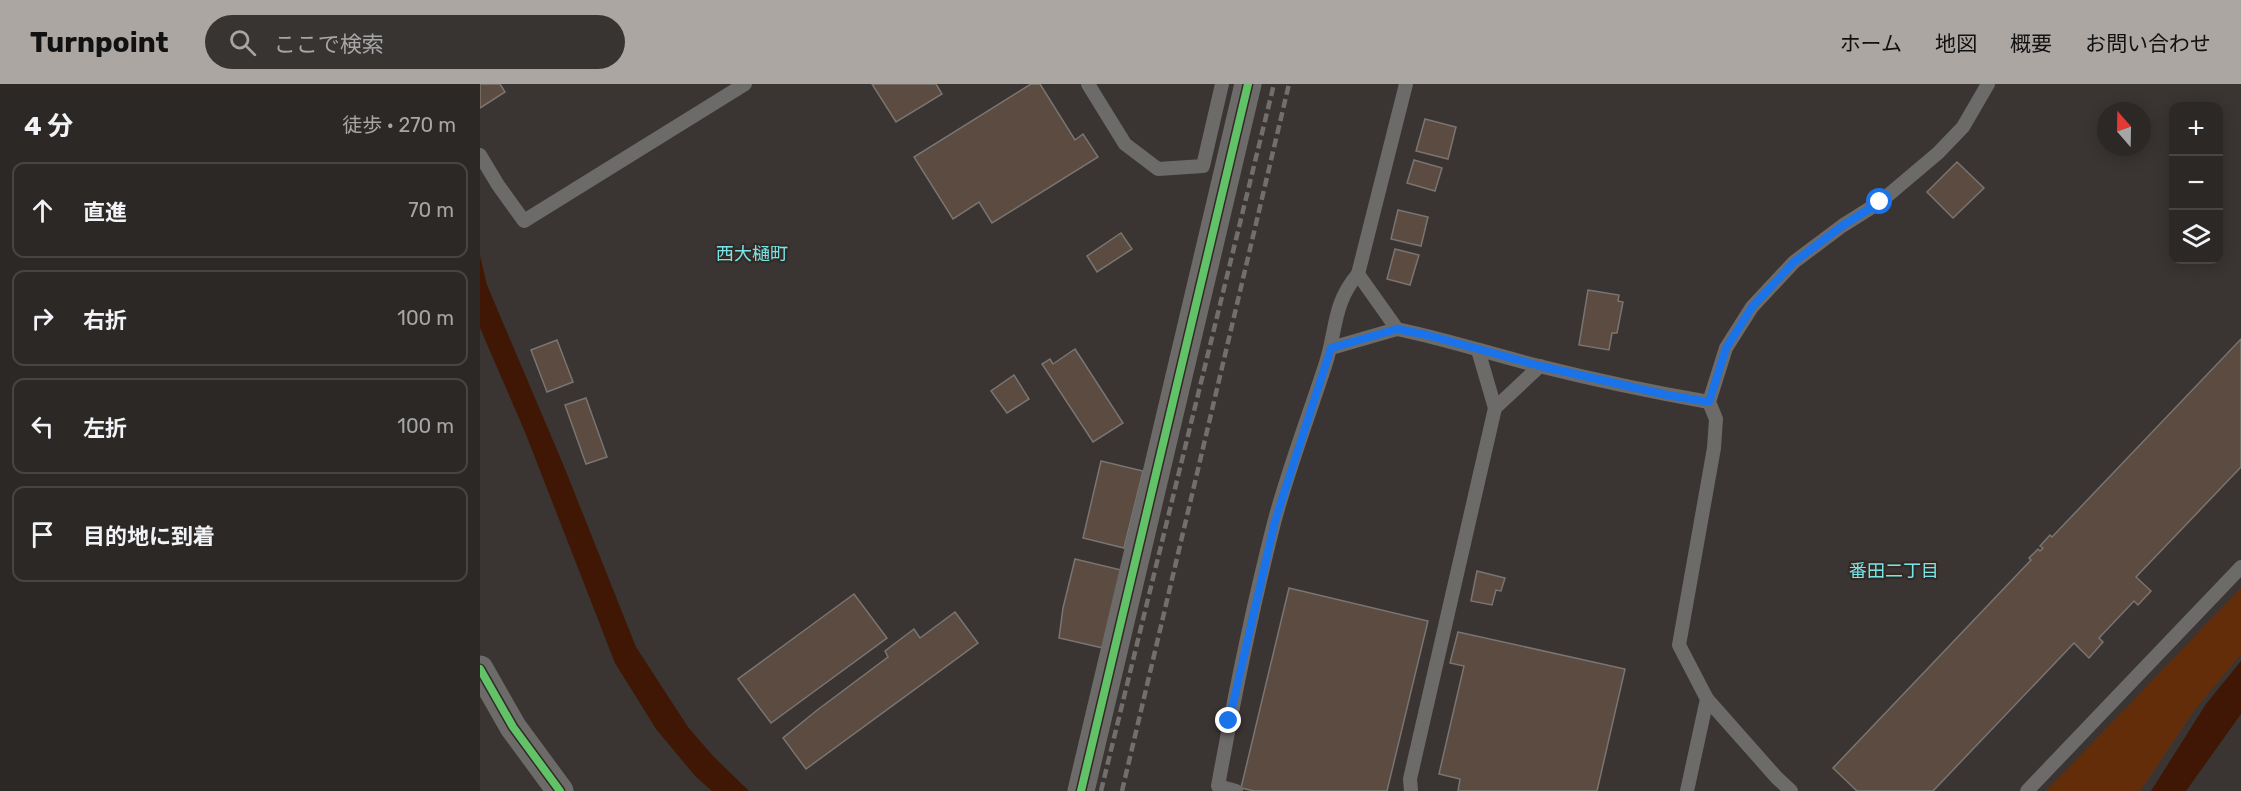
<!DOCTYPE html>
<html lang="ja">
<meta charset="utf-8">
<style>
body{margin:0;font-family:Rubik,"Noto Sans JP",sans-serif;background:#383432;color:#f1f3f6}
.controls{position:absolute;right:18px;top:18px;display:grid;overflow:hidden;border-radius:12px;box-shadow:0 3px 15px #0003}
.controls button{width:54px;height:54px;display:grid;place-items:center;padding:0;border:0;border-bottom:2px solid #484443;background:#2c2826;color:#f1f3f6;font:30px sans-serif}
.compass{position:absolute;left:1617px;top:18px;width:54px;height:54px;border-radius:50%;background:#2c2826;box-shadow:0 3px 15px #0003;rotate:340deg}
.stop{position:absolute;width:18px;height:18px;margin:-14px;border:4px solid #1a73e8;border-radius:50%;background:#fff}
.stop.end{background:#1a73e8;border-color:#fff;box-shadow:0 2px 6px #0008}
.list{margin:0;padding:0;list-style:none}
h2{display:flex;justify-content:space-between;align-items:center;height:78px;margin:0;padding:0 24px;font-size:26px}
h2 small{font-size:20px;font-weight:400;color:#a6a6a7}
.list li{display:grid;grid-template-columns:39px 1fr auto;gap:18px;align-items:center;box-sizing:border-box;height:96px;margin:0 12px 12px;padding:0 12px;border:2px solid #484443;border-radius:12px}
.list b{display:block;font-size:22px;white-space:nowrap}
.list em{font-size:20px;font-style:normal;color:#a6a6a7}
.icon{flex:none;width:33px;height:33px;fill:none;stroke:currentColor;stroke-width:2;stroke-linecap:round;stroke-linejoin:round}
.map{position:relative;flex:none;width:1761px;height:707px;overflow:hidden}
header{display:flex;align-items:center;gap:36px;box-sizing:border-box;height:84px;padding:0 30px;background:#aca6a3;color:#111}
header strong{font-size:28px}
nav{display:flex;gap:33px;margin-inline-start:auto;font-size:21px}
.search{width:420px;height:54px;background:#383432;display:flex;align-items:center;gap:15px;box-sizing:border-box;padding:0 21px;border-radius:33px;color:#a6a6a7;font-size:22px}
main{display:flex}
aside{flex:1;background:#2c2826}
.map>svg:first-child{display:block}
</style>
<header>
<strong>Turnpoint</strong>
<div class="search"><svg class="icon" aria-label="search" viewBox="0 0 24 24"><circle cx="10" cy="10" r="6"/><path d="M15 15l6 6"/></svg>ここで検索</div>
<nav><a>ホーム</a><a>地図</a><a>概要</a><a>お問い合わせ</a></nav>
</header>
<main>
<aside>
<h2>4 分<small>徒歩 · 270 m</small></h2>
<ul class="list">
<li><svg class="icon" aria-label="ahead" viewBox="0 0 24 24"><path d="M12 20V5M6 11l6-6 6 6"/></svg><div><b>直進</b></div><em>70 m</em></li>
<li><svg class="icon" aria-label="right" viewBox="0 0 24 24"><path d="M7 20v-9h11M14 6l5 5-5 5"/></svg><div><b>右折</b></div><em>100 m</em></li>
<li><svg class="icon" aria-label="left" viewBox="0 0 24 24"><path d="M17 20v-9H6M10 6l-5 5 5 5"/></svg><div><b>左折</b></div><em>100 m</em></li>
<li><svg class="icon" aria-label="arrive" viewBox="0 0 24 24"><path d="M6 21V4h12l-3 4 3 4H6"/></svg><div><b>目的地に到着</b></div></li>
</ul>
</aside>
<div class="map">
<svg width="1761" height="707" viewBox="0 0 1761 707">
<rect width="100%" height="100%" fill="#3a3532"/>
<polygon fill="#632d0a" points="1761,504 1761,570 1713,628 1660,707 1566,707"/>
<g fill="#3f1704">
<polygon points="0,172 7,201 83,380 156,563 208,643 233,672 269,707 232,707 216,693 176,645 135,579 45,348 0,244"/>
<polygon points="1761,577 1761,630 1706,707 1671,707 1726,620"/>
</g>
<g fill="#5c4b40" stroke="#797572" stroke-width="1.5">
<polygon points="0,0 20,0 25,8 0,24"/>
<polygon points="392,0 456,0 462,10 416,38"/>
<polygon points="551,0 560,0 595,56 603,50 618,73 512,139 499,118 473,135 434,73"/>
<polygon points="945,35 976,43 968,75 936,67"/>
<polygon points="934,76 962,84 955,107 927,99"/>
<polygon points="1477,78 1504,104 1473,134 1447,108"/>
<polygon points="918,126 948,133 941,162 911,155"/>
<polygon points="641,149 652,165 617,188 607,172"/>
<polygon points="915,165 939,171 930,201 907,195"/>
<polygon points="1108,206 1139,211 1138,217 1143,218 1137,249 1132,249 1129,266 1099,261"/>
<polygon points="1761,255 1761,383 1656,493 1671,507 1658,521 1654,517 1619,554 1623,558 1609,574 1594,559 1453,707 1377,707 1353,684 1551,476 1549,474 1558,465 1560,467 1563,464 1560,462 1570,451 1572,453"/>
<polygon points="77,256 93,298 67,308 51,266"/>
<polygon points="595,265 643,339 613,358 562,280 570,275 573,280"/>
<polygon points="534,291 549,315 527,329 511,307"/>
<polygon points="106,314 127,373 106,380 85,321"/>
<polygon points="621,377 663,387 644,464 603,454"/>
<polygon points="595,475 641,486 623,564 579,554 583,524"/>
<polygon points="997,487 1025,494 1021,507 1016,506 1012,521 991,517"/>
<polygon points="809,504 948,537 907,707 774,707 761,704"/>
<polygon points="374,510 407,554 291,639 258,595"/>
<polygon points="475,528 498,559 326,685 303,654 336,627 408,573 405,567 434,545 440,554"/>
<polygon points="978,548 1145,585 1117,707 978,707 980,695 959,690 984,582 970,579"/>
</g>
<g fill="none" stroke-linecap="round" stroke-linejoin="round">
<g stroke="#6c6b69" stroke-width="14">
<polyline points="608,0 645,60 678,85 723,82 742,0"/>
<path d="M926,0l-48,190 39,55c48,10 94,25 142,37 56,14 113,26 170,36"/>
<polyline points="0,71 18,101 44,137 265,0"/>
<polyline points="851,264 917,245"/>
<polyline points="998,266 1015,324"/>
<polyline points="1227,615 1297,694 1311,707"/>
<path d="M756,707l-18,-5c16,-88 34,-177 56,-263 14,-53 34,-105 51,-157 12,-35 7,-62 33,-92"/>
<polyline points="931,707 930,695 1015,324 1060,282"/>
<polyline points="1207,707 1227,615 1199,561 1234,364 1236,335 1229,318 1246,264 1272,223 1314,178 1362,142 1400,118 1458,69 1483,43 1508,0"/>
<polyline points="1547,707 1761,483"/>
</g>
<g stroke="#6c6b69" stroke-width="27">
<polyline points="0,585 33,643 80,707"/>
<polyline points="601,707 768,0"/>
</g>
<g stroke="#716f6d" stroke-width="4.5" stroke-dasharray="9 4.5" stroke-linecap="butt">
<polyline points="621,707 794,0"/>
<polyline points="642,707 809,0"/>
</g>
<defs>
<g id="cycleway">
<polyline points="0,585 33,643 80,707"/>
<polyline points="601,707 768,0"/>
</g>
</defs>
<use href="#cycleway" stroke="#332a25" stroke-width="11"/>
<use href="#cycleway" stroke="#61c268" stroke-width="8"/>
</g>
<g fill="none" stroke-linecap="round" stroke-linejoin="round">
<polyline stroke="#1a73e8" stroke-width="8" points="749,637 795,437 851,264 917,245 947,251 1060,282 1187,311 1229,318 1246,264 1272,223 1314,178 1362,142 1400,118"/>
</g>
<g text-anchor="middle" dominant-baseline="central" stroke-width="4.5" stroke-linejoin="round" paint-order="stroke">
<g font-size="18" fill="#78e4e7" stroke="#332a25">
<text x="272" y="170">西大樋町</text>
<text x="1414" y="487">番田二丁目</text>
</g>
</g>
</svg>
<div class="controls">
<button>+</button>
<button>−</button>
<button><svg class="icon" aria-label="layers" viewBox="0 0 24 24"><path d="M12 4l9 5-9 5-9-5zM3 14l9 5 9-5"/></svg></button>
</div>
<svg class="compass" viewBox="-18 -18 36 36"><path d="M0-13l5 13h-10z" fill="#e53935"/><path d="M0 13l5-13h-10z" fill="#a6a6a7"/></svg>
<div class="stop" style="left:1400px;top:118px"></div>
<div class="stop end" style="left:749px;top:637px"></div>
</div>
</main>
